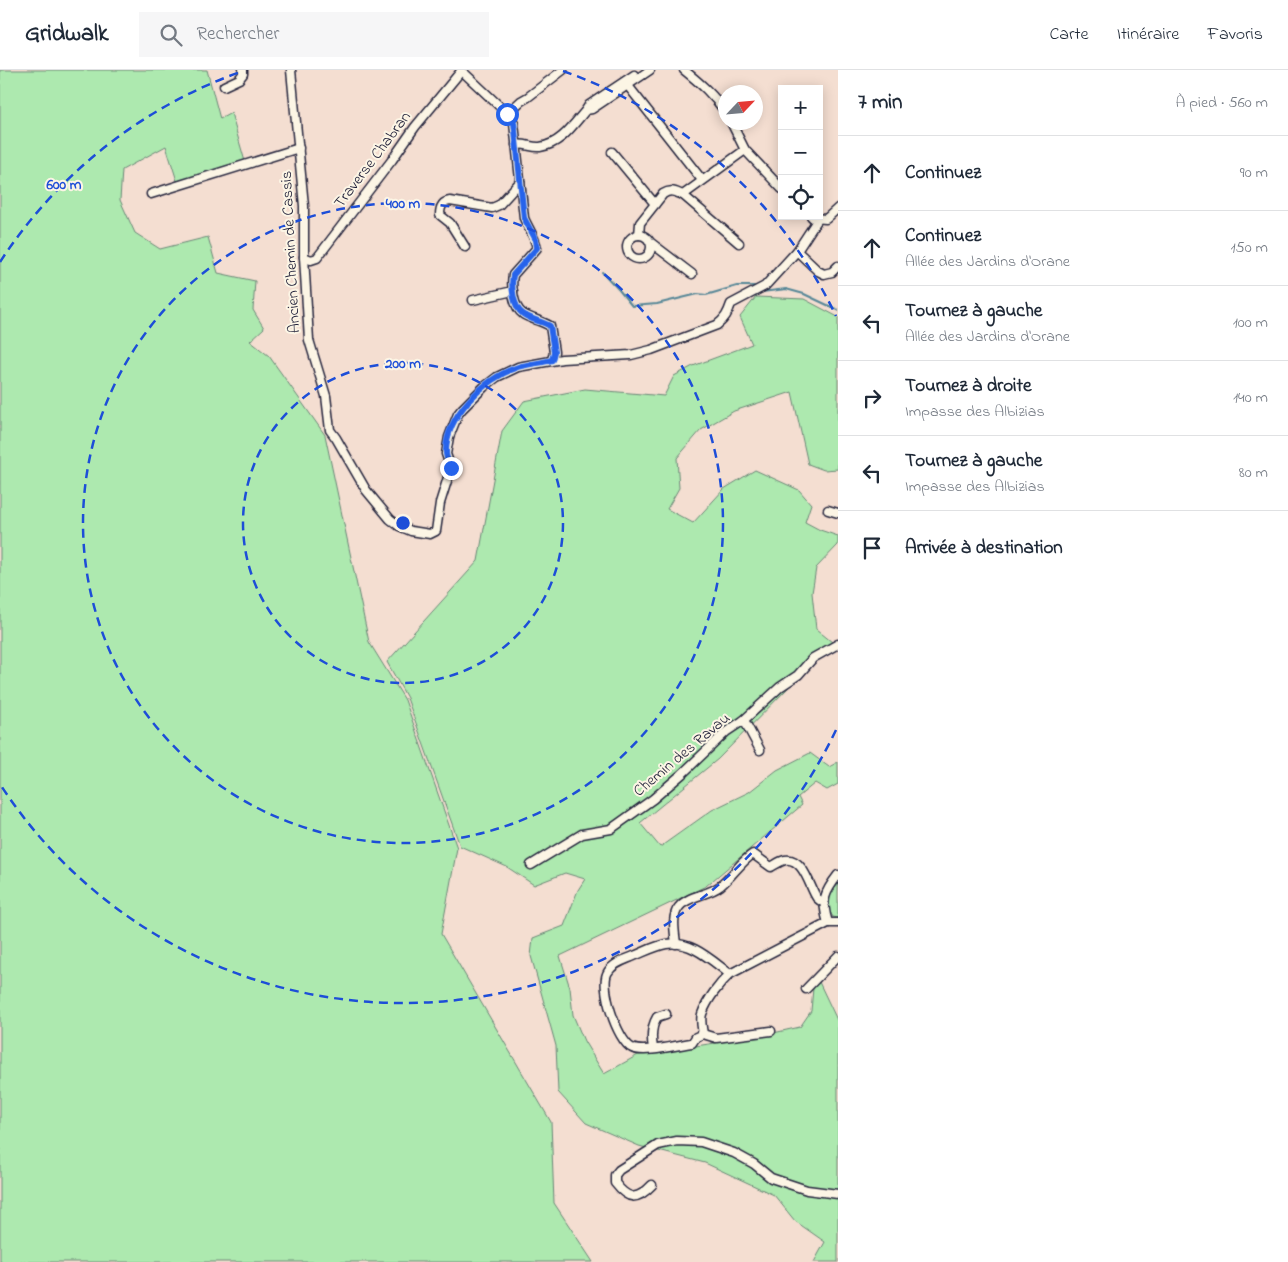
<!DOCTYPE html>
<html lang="fr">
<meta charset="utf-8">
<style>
body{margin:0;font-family:"Indie Flower",sans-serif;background:#f6f6f7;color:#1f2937}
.controls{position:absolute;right:15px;top:15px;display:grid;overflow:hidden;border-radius:0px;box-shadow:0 2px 12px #0003}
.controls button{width:45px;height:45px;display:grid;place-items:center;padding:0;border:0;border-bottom:1px solid #e0e1e3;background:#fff;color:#1f2937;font:25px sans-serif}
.compass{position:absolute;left:718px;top:15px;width:45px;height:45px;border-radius:50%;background:#fff;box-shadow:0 2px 12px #0003;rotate:64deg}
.stop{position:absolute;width:15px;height:15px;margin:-11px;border:4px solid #2563eb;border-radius:50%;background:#fff}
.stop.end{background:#2563eb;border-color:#fff;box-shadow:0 1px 5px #0008}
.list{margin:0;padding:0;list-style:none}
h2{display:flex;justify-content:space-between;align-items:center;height:65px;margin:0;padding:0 20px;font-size:21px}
h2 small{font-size:16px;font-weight:400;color:#747a83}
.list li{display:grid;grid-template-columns:32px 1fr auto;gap:15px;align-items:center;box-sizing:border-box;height:75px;padding:0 20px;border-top:1px solid #e0e1e3}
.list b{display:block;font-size:19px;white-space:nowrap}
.list p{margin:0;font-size:16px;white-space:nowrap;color:#747a83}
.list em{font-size:16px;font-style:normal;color:#747a83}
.icon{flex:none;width:28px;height:28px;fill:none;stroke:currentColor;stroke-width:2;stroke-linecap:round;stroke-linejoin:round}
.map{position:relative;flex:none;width:838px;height:1192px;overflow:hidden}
header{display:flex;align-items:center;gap:30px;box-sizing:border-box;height:70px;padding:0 25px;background:#fff;border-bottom:1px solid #e0e1e3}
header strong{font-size:24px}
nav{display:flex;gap:28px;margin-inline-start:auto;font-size:18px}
.search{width:350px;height:45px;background:#f6f6f7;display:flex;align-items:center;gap:12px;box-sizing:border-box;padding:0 18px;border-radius:0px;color:#747a83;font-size:19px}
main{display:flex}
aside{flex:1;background:#fff}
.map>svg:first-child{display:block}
</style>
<header>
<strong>Gridwalk</strong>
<div class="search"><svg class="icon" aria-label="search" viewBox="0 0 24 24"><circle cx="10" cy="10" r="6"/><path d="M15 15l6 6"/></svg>Rechercher</div>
<nav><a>Carte</a><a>Itinéraire</a><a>Favoris</a></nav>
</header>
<main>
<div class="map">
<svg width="838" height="1192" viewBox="0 0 838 1192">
<rect width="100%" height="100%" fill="#f4ded1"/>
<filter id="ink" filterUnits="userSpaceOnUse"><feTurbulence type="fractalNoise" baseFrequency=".02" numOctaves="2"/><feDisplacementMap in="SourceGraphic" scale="10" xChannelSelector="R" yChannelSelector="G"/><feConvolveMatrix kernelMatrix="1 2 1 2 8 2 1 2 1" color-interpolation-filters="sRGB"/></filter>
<g filter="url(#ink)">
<g fill="#ade9af" stroke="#688675">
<polygon points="0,0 207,0 220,49 231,43 246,95 178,114 166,76 122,100 120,130 135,163 160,179 208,167 218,203 255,211 253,240 264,258 250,271 269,286 325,365 369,572 405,630 457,778 441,864 551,1052 554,1133 593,1192 0,1192"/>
<polygon points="756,227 804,229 838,247 838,399 824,400 808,394 792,322 734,341 701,360 677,388 679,418 667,439 693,453 724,419 755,400 799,420 811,434 805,452 820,460 838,466 838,475 816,498 812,523 816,559 832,572 811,585 789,617 718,689 640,753 660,777 712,740 749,722 777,700 810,683 829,697 838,692 838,714 827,720 815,713 798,727 802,735 706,816 560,886 570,918 573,945 584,971 604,1004 638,985 760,966 800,957 811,941 813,918 819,912 838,952 838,1192 814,1192 825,1172 795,1151 774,1125 705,1093 639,1076 586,1053 558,1022 556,976 531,886 533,868 564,856 578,820 585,809 565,803 534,815 507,797 460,776 407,628 387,592 478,491 502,361 524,331 585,319 664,326 674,306 693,296 752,274 740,247"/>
<path d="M838,814v34l-5,-1c-9,-14 -5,-21 5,-33z"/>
</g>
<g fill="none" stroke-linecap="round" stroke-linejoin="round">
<g stroke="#578797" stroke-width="2">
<polyline points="466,10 504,46"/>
<polyline points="602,202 619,220 632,236 657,234 698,224 706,225 737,216 754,216 756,218"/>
<polyline points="762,222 786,219 804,224 838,240"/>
</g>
<defs>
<g id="minor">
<path d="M291,0l13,136v51l5,83 17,56 4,34 6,8 30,52 24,29 9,7 12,5 19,3 6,-3 4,-28 11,-35 -5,-14 3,-17 9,-23 4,-5 22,-22 13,-10 21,-10 44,-8 69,-4 20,-5 66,-25c8,-6 11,-12 14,-21l34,-18 32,-35 21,-32"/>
<path d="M461,0l50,47 3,6 10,95c4,10 11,19 13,30l-24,27c-2,11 0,32 10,39 8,5 19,7 27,12l4,26 -2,8"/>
<path d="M684,0c16,13 30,25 42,43"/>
<polyline points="634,5 589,35 586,40 592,39 650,0"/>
<polyline points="625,12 702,110"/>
<polyline points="224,16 239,9 243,4 243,0"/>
<polyline points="507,44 521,31 528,27 563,0"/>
<polyline points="731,52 745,80 782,119"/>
<path d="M516,75c9,-2 16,3 24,2 21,-3 33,-22 46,-37"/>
<polyline points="612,82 655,134"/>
<polyline points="151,124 299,78"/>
<polyline points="683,125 739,173"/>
<polyline points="811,146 813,148 826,149 838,138"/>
<path d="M639,165l1,-12 23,-29c8,-5 12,-2 20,1l62,-45"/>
<circle cx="639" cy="177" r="12"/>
<polyline points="650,172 692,204"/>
<path d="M465,177l-15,-24 -10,-8c0,-8 2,-13 10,-14l42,7 7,-3 21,-23"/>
<polyline points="797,181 818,201 824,204 832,202 838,196"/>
<polyline points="304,187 311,190 317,188 392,90 415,57 462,0"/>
<polyline points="473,230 513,221"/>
<polyline points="828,440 838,443"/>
<polyline points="744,650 760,680"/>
<polyline points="531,795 582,764 611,759 653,729 682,704 726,662 744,650 780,617 798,605 813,588 838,574"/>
<path d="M828,853c-7,-23 -4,-30 10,-48"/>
<path d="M676,874c-1,-11 -5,-28 3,-37 8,-11 30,-12 41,-21 12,-9 20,-24 33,-32l18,13c4,-2 9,-6 14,-7 19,-3 25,29 32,38 2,2 3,3 6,4"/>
<polyline points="806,919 838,886"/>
<path d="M703,964l-7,3 -4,6c-15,2 -48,11 -60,5 -15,-7 -33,-63 -24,-76 5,-9 17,-12 26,-16 10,-4 21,-10 32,-12 25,-4 45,16 64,30"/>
<path d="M703,964c-1,-7 -3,-14 -1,-20 5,-14 17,-30 28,-40l98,-51h10"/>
<polyline points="703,964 716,968 771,961"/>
<path d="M653,978c-2,-11 -2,-21 4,-31l9,-3"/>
<path d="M652,1115c-15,16 -24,15 -37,-2v-8l4,-5 39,-25 19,-4 24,1 33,11 20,11 17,14 36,12 31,4"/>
</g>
</defs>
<use href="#minor" stroke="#22223b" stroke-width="11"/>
<use href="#minor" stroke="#fcf5e5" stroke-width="8"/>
</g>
</g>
<g fill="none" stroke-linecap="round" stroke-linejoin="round" filter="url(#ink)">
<path stroke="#2563eb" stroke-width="6" d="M451,398c-2,-5 -5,-10 -5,-15 -1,-37 39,-75 72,-86 10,-3 23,-4 34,-7l2,-8 -4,-26c-8,-5 -19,-6 -27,-12 -10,-7 -12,-28 -10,-39l24,-27 -1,-8 -12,-22 -9,-88 -1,-7 -7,-9"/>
</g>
<g fill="none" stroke="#1d4ed8" stroke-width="2.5" stroke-dasharray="9 6">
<circle cx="403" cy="453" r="160"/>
<circle cx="403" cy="453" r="320"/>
<path d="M836 660A480 480 0 0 1 0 714M0 192A480 480 0 0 1 243 1M563 1A480 480 0 0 1 836 246"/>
</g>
<g text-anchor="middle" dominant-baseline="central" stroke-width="4" stroke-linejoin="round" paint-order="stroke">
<g font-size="16" fill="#22223b" stroke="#fcf5e5">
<text transform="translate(373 90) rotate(-53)">Traverse Chabran</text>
<text transform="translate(291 182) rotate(-93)">Ancien Chemin de Cassis</text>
<text transform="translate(682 685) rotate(-40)">Chemin des Ravau</text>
</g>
</g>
<circle cx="403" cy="453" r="8" fill="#1d4ed8" stroke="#fcf5e5" stroke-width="2.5"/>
<g font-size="15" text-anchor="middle" font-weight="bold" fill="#1d4ed8" stroke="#fcf5e5" stroke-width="4" stroke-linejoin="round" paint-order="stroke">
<text x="64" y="119">600 m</text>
<text x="403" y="138">400 m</text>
<text x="403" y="298">200 m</text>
</g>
</svg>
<div class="controls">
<button>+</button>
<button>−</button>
<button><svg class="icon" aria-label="locate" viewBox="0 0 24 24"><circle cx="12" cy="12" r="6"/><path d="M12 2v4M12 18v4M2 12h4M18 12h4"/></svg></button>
</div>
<svg class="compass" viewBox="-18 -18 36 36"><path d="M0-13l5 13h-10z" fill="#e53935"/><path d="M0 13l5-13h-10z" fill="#747a83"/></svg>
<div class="stop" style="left:507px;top:44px"></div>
<div class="stop end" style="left:451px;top:398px"></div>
</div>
<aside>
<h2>7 min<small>À pied · 560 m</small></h2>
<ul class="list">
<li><svg class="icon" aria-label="ahead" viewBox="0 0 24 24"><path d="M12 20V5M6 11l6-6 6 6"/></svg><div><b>Continuez</b></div><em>90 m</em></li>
<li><svg class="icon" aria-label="ahead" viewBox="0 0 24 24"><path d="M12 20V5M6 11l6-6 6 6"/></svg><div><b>Continuez</b><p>Allée des Jardins d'Orane</p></div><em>150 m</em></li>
<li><svg class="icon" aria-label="left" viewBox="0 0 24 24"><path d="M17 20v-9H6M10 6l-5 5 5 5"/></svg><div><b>Tournez à gauche</b><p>Allée des Jardins d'Orane</p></div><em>100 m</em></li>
<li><svg class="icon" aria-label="right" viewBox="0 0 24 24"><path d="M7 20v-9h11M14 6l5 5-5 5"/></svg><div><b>Tournez à droite</b><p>Impasse des Albizias</p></div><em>140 m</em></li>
<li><svg class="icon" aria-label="left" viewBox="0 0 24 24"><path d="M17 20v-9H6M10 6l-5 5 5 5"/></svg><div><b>Tournez à gauche</b><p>Impasse des Albizias</p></div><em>80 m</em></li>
<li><svg class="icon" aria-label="arrive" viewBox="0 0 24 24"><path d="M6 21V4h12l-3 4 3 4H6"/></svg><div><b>Arrivée à destination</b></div></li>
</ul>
</aside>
</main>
